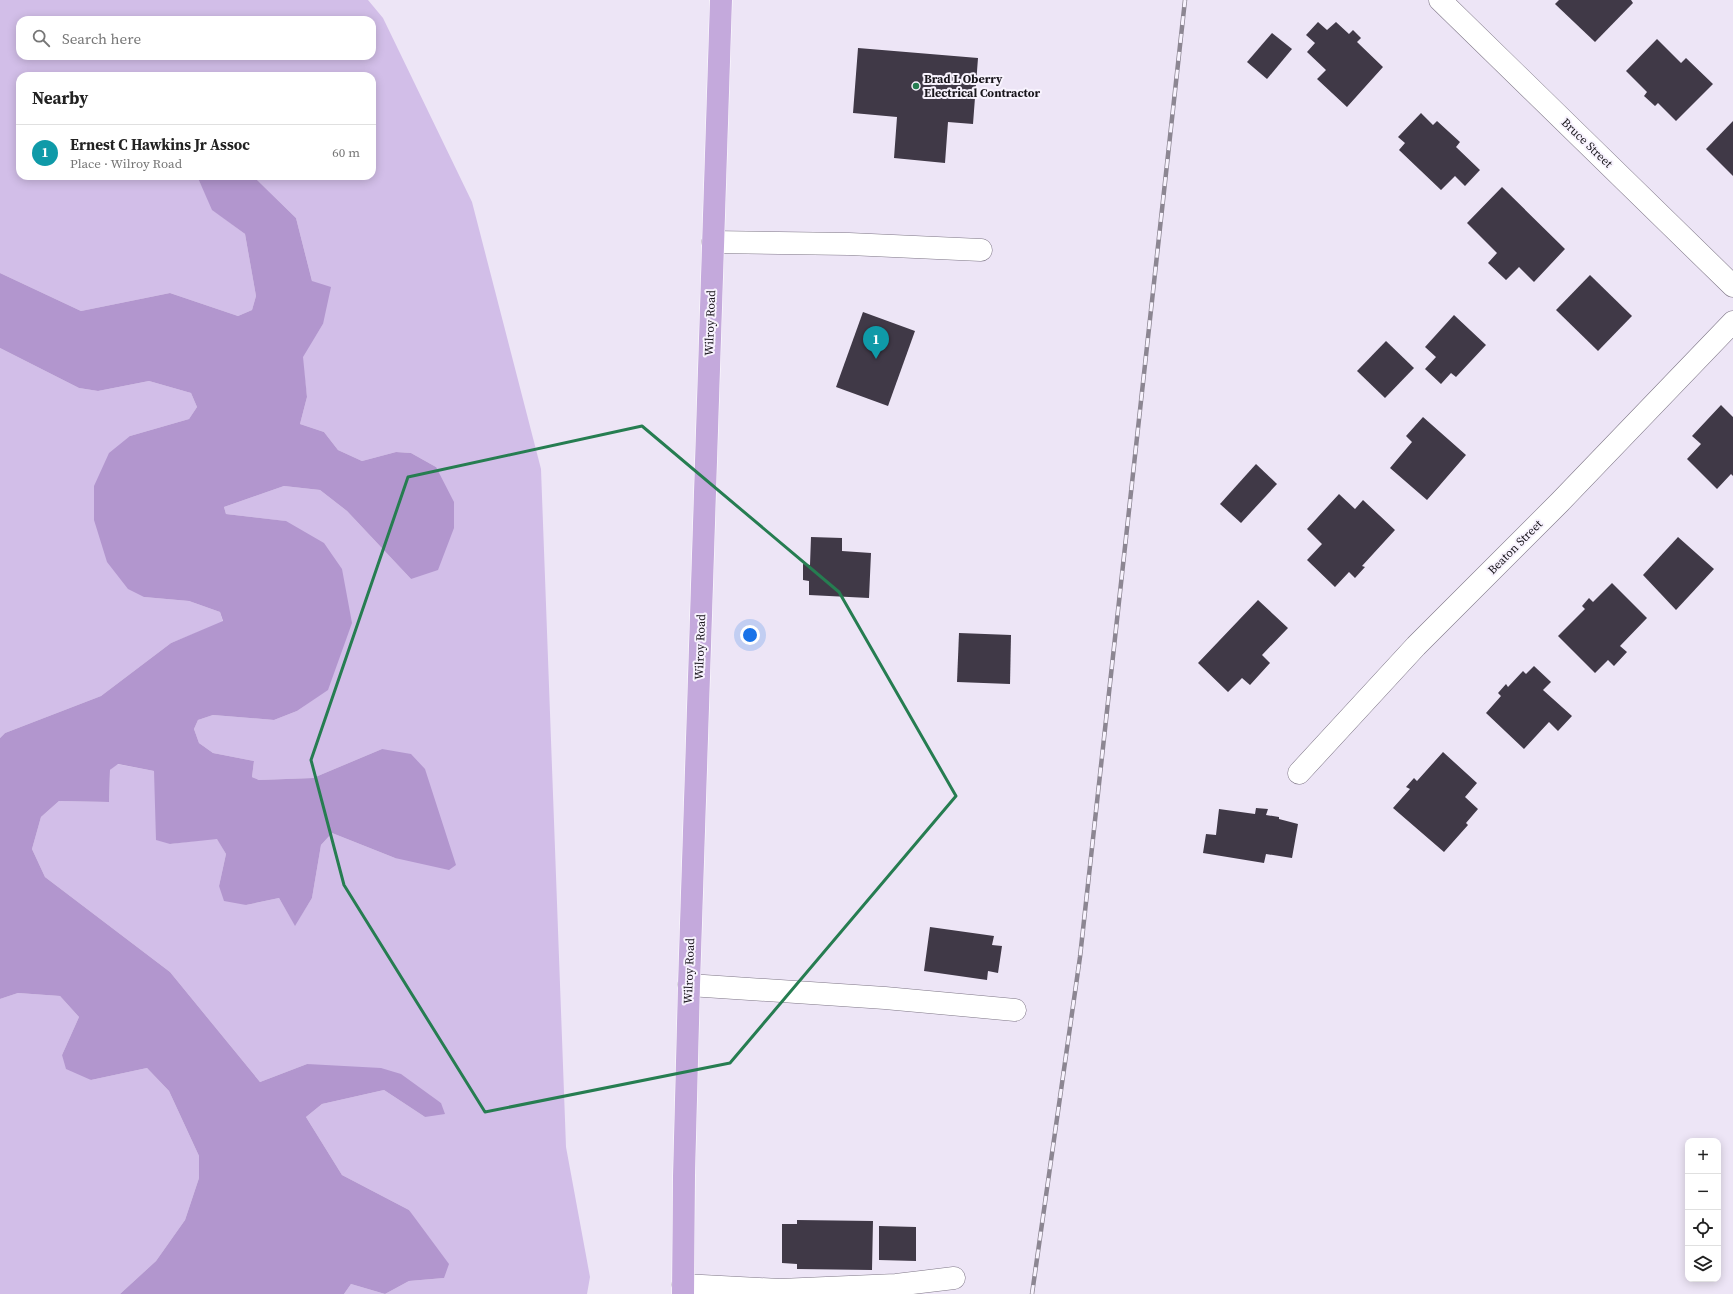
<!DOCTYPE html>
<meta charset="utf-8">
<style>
body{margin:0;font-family:"Source Serif 4",serif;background:#f6f6f6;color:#222}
.controls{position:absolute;right:12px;bottom:12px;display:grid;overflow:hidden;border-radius:8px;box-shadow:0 2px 10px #0003}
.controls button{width:36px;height:36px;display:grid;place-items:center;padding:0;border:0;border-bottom:1px solid #e0e0e0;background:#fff;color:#222;font:20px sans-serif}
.you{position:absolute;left:750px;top:635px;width:14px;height:14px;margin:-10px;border:3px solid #fff;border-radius:50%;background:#1a73e8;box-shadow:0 0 0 6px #1a73e833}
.badge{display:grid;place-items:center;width:26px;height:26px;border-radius:50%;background:#111827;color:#fff;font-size:13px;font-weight:700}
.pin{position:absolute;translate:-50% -33px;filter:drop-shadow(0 1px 2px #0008)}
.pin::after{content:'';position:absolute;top:21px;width:14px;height:12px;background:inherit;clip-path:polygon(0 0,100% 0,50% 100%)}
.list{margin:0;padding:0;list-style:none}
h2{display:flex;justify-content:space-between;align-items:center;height:52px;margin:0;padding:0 16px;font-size:17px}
h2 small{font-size:13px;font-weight:400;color:#767676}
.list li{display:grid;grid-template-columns:26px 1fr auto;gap:12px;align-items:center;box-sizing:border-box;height:56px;padding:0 16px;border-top:1px solid #e0e0e0}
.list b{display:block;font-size:15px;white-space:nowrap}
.list p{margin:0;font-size:13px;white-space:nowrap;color:#767676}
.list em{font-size:13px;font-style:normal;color:#767676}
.icon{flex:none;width:22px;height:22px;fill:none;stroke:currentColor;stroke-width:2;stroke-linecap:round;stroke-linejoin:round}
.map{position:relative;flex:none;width:1733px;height:1294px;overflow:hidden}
.search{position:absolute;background:#fff;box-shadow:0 2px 10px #0003;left:16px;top:16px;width:360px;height:44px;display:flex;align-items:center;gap:10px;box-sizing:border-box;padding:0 14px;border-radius:12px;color:#767676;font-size:15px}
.panel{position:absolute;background:#fff;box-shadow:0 2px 10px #0003;left:16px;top:72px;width:360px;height:108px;border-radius:12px}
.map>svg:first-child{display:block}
</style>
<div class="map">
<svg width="1733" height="1294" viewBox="0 0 1733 1294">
<rect width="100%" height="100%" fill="#ede5f6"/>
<g fill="#d2bee8" fill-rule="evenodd">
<path d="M0,0h368l15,18 89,184 69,267 25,678 24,130 -3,17h-243l7,-10 34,10 24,-13 35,-3 -35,-68 -67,-35 -36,-58 16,-13 62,-14 41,27 16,-14 -134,-39 -47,18 -90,-110 -125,-95 -13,-28 9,-32 18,-16 50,1 1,-32 7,-6 37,7 16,73 47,-6 9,16 -7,32 27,19 33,-7 16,27 17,-27 9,-53 11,-12 63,25 -13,-109 -69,29 -54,2 -7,-3 2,-16 -41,-8 -14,-10 -5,-14 4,-9 15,-5 61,5 23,-9 31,-22 -43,-168 -59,-7 -2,-7 60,-21 36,4 27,21 64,68 25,-112 -25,-14 -15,-1 -34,9 -24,-11 -14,-18 -24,-8 7,-27 -5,-40 21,-33 -27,-106 -43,-42h119v-100h-352v100h177l16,34 32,24 11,62 -4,14 -14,6 -68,-23 -89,18 -81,-38zM20,20h352v36h-352z"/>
<polygon points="0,348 79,388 98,391 149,381 191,393 197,407 189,419 130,436 144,597 189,601 220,612 223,622 171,643 101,696 5,733 0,738"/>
<polygon points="18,993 60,996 79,1017 62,1055 91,1080 147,1068 169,1091 199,1156 199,1178 185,1220 156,1261 120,1294 0,1294 0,999"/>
</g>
<polygon fill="#b296ce" points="197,176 253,176 296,218 312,281 331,287 323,324 303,357 307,397 300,424 324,432 338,450 362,461 396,452 411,453 436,467 454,502 454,528 438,570 411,579 347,511 320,490 284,486 224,507 226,514 286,521 324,543 342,569 352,623 328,690 297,711 274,720 213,715 198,720 194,729 199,743 213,753 254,761 252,777 259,780 313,778 382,749 411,754 425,769 456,865 449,870 395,858 332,833 321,845 312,898 295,926 279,898 246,905 224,901 219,886 226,854 217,839 170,844 156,840 154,771 118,764 110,770 109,802 59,801 41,817 32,849 45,877 170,972 260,1082 307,1064 381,1068 401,1074 441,1103 445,1114 425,1117 384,1090 322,1104 306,1117 342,1175 409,1210 449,1264 444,1278 409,1281 385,1294 351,1284 344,1294 120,1294 156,1261 185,1220 199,1178 199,1156 169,1091 147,1068 91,1080 66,1069 62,1055 79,1017 60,996 18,993 0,999 0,738 5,733 101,696 171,643 223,621 220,612 189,601 144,597 128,589 107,562 94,520 94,486 109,453 130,436 189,419 197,407 191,393 149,381 98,391 79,388 0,348 0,273 81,311 170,293 238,316 252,310 256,296 245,234 212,210"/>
<g fill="#403947">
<polygon points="1559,0 1631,0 1633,3 1595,42 1555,4"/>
<polygon points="1318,22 1327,30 1336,22 1349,34 1353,30 1361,38 1357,42 1383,67 1347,107 1317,79 1326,70 1307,52 1315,43 1306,35"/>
<polygon points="1272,33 1292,49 1267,79 1247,62"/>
<polygon points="1657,39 1681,63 1686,58 1713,84 1676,121 1658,103 1655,106 1644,96 1647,92 1626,71"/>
<polygon points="858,48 978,58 973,124 948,122 945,163 894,158 897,117 853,113"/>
<polygon points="1421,113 1433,125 1437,121 1460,142 1456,147 1480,170 1465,186 1455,176 1441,190 1399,150 1405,143 1398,137"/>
<polygon points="1733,121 1733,176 1706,149"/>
<polygon points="1502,187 1565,249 1534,282 1519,267 1506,280 1488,263 1497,253 1467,223"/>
<polygon points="1590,275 1632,316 1598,351 1556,310"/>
<polygon points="863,312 915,331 888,406 836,387"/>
<polygon points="1454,315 1486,345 1456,377 1451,373 1441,384 1425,369 1436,357 1425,347"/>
<polygon points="1386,341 1414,368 1385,398 1357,371"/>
<polygon points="1721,405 1733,417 1733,476 1731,474 1717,489 1687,459 1701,444 1692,436"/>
<polygon points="1423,417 1466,455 1427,500 1390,468 1412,442 1406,436"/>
<polygon points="1256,464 1277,484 1241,523 1220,504"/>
<polygon points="1339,494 1355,509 1363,500 1395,530 1362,566 1365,567 1355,578 1349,572 1335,587 1307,560 1322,544 1307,529"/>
<polygon points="811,537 842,538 842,551 871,553 869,598 809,595 809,581 803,580 803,564 810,565"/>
<polygon points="1678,537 1714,569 1676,610 1643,575"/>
<polygon points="1612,583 1647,618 1620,646 1627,652 1614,666 1608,660 1595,673 1558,636 1585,609 1582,606 1589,598 1593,602"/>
<polygon points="1258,600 1288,628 1262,655 1270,663 1250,685 1242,678 1228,692 1198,663"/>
<polygon points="959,633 1011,635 1010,684 957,682"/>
<polygon points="1534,666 1551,682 1543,690 1572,716 1558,731 1549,722 1524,749 1486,713 1501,696 1498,693 1506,684 1508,687 1523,671 1526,674"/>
<polygon points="1443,752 1477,783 1465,797 1478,809 1466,823 1468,825 1444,852 1393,808 1410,789 1406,787 1414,778 1417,781"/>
<polygon points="1256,808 1268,809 1266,815 1279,817 1279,819 1298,824 1292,858 1266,854 1264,863 1203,853 1206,834 1216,835 1219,809 1255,814"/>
<polygon points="930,927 994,936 992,945 1002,946 998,973 988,971 987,980 924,971"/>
<polygon points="797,1220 873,1221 872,1270 797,1269 797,1264 782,1263 782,1224 797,1224"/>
<polygon points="879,1226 916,1227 916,1261 879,1260"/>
</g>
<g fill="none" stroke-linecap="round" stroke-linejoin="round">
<defs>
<g id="minor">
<polyline points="1440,0 1733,286"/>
<polyline points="713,242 849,244 981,250"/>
<polyline points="1299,773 1416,646 1560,502 1733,322"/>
<polyline points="689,985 885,998 1015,1010"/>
<polyline points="683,1285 780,1290 896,1285 954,1278"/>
</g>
<polyline id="major" points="683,1294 684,1176 689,985 721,0"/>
</defs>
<use href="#minor" stroke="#7e7686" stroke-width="23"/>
<use href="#major" stroke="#fff" stroke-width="23"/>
<use href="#minor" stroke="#fff" stroke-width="22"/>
<use href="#major" stroke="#c4a9dc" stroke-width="22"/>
<defs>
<polyline id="rail" points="1032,1294 1080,957 1185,0"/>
</defs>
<use href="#rail" stroke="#8c8692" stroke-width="4.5"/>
<use href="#rail" stroke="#f8f3fe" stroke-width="3" stroke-dasharray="9" stroke-linecap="butt"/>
</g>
<path fill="none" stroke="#267d51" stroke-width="3" stroke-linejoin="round" d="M642,426l197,166 117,204 -226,267 -245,49 -141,-227 -33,-125 97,-283z"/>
<circle fill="#267d51" stroke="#f8f3fe" stroke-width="1.5" cx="916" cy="86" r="4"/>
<g text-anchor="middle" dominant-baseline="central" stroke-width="4" stroke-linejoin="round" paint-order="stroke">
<g font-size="12" font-weight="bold" fill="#19161c" stroke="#f8f3fe" text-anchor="start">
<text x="924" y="79">Brad L Oberry<tspan x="924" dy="14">Electrical Contractor</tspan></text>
</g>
<g font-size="12" fill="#19161c" stroke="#f8f3fe">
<text transform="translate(1587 143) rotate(44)">Bruce Street</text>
<text transform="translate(710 323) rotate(-88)">Wilroy Road</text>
<text transform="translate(1515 547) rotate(-45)">Beaton Street</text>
<text transform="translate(700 647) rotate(-88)">Wilroy Road</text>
<text transform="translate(689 971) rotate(-88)">Wilroy Road</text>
</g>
</g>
</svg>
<div class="controls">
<button>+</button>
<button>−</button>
<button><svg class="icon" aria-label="locate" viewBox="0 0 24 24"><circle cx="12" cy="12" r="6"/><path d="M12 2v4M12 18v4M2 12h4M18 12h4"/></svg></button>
<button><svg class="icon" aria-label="layers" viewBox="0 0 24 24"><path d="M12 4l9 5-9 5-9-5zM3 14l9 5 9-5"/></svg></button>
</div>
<div class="you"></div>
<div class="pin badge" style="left:876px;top:359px;background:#0f9aa8">1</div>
<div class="search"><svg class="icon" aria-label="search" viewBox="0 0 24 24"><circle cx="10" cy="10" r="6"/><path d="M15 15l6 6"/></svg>Search here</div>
<section class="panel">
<h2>Nearby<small></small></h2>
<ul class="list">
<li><span class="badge" style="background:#0f9aa8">1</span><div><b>Ernest C Hawkins Jr Assoc</b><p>Place · Wilroy Road</p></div><em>60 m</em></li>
</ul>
</section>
</div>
